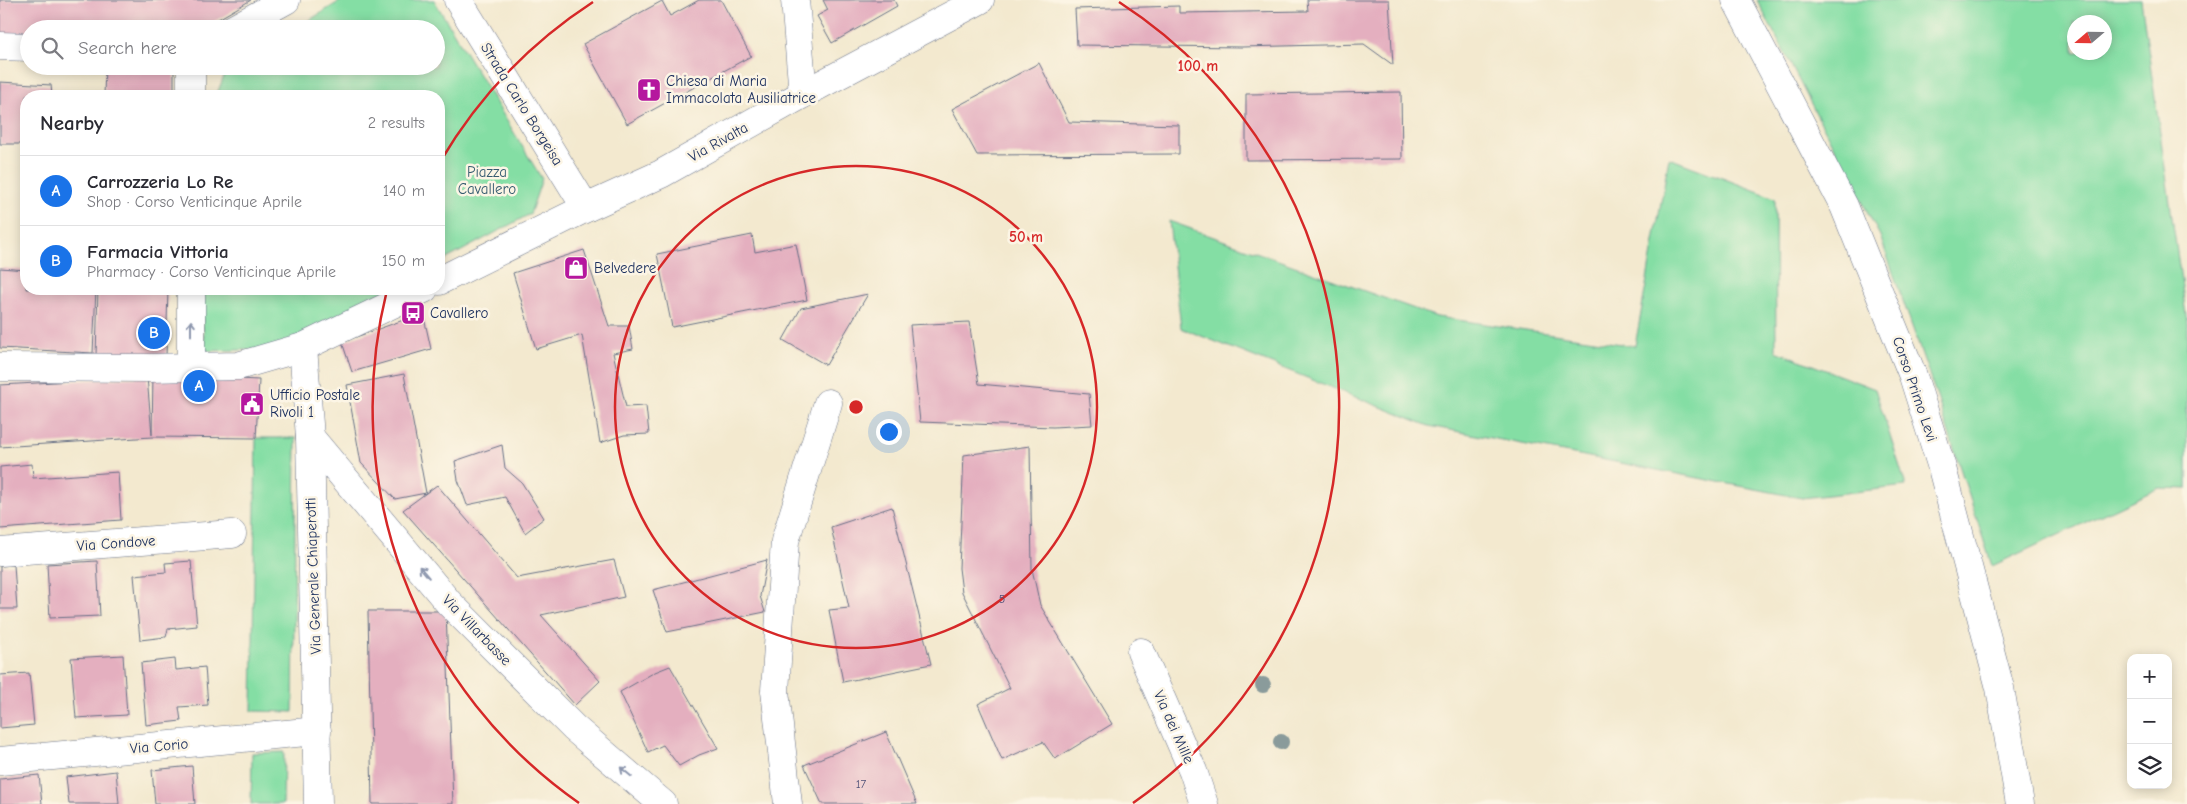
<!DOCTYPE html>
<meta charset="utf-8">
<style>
body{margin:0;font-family:"Comic Neue",sans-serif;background:#f2f2f3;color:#2b2b33}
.controls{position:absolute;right:15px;bottom:15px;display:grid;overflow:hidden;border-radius:10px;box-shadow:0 2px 12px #0003}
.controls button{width:45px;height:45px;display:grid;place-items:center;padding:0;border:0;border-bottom:1px solid #e1e1e2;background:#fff;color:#2b2b33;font:25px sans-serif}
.compass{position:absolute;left:2067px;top:15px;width:45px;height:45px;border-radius:50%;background:#fff;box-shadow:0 2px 12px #0003;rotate:250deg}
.you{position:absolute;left:888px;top:431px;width:18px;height:18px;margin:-12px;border:4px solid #fff;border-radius:50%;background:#1a73e8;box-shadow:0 0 0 8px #1a73e833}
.badge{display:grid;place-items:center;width:32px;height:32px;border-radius:50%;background:#1a73e8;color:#fff;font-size:16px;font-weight:700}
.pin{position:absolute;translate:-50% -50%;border:2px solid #fff;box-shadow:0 1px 5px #0006}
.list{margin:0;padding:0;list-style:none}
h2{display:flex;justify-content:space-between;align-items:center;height:65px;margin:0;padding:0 20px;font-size:21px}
h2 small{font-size:16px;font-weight:400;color:#7c7c81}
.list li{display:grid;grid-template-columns:32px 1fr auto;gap:15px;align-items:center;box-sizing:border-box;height:70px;padding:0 20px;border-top:1px solid #e1e1e2}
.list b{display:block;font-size:19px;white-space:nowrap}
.list p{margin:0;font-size:16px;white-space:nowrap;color:#7c7c81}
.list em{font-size:16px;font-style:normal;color:#7c7c81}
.icon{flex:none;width:28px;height:28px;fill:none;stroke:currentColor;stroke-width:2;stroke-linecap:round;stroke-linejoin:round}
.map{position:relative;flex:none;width:2187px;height:804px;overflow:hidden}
.search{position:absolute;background:#fff;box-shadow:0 2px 12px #0003;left:20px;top:20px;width:425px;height:55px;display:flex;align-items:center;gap:12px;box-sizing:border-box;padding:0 18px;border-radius:28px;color:#7c7c81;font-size:19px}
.panel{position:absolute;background:#fff;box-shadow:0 2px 12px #0003;left:20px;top:90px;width:425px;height:205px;border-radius:20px}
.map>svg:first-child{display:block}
</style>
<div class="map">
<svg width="2187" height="804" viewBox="0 0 2187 804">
<rect width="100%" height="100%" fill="#fcf5e5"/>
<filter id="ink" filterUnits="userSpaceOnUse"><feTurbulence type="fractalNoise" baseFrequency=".02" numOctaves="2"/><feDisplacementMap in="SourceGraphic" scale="10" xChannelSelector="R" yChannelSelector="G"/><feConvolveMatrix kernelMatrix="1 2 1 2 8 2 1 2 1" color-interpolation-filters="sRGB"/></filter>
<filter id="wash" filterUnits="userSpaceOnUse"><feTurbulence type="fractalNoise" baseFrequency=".0096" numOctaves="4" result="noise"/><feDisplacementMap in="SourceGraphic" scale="20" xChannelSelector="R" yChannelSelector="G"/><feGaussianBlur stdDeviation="1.12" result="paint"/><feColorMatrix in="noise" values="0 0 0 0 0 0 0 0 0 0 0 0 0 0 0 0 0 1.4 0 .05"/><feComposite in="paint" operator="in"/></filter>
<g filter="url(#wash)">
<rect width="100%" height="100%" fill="#f3e9cf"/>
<g fill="#84dea4" stroke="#508681" fill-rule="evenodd">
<polygon points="342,0 434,0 542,179 530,214 439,263 439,96 216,96 225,74 237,66 436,66 436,29 295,29"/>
<path d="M1757,0h384l46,322v167l-28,-1 -167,78 -56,-172 -56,-158zM2074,22h30v30h-30z"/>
<polygon points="1669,158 1775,198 1776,351 1875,389 1906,486 1802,498 1429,426 1181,328 1169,221 1437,317 1635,346"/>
<polygon points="200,289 390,289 274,349 205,351"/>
<polygon points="256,438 296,438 293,712 252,711"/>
<polygon points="284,752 283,804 251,804 252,753"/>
</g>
<g id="blocks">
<g fill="#e4afbf">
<polygon points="0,0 251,0 201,29 29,29 29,36 0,35"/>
<polygon points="699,0 721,0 751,56 627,124 583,44 662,1 670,16"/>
<polygon points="823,0 894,0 897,6 832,43 817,16 828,10"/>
<polygon points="1307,0 1389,0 1393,65 1364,44 1242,47 1077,45 1075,9 1179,6 1179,13 1308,11"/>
<polygon points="1039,63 1069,122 1179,125 1179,154 977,155 952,109"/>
<polygon points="105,66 174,67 174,96 104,96"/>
<polygon points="0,82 51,85 52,96 26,96 26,144 0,144"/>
<polygon points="1401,92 1402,159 1246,160 1246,94"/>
<polygon points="752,235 755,252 796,244 807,300 672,327 657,254"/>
<polygon points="584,250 609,326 629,326 633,349 613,353 626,407 646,406 649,434 624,435 600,443 582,335 536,349 513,273"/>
<polygon points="0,268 26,270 26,289 96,289 93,353 0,348"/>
<polygon points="98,289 168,289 166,357 96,355"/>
<polygon points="868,294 826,365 783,340 801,308"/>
<polygon points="423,313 431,349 352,372 342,342"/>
<polygon points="969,322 979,384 1089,394 1092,425 1053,427 920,422 910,325"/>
<polygon points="404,374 426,493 395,499 361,463 347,385"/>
<polygon points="153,375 259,380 256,438 152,437 0,447 0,385 147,377 152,435"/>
<polygon points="502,445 505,468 522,483 544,518 525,533 505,497 467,505 458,480 455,461"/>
<polygon points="1030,446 1032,569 1040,605 1112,724 1055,759 1043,742 1002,760 978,704 1010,688 962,592 959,568 964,455"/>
<polygon points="32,464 33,478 118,472 121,520 0,529 0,467"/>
<polygon points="437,485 517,578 614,560 624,597 541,615 600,681 575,705 403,510"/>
<polygon points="892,507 931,664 843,682 829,610 849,608 831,527"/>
<polygon points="767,560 760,596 765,612 667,632 653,590"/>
<polygon points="97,561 100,616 50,618 47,564"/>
<polygon points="191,561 197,626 168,629 166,637 140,640 134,575 166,572 165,563"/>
<polygon points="14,565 17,609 0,609 0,566"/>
<polygon points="368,611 446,611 453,804 372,804"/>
<polygon points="123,655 127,715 76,718 71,658"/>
<polygon points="175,659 176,670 205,667 208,705 179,707 181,721 146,725 141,663"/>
<polygon points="670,666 718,748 699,755 679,766 663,745 648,752 620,692 655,672"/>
<polygon points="29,673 34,725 0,728 0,675"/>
<polygon points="886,732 917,804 822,804 804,765"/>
<polygon points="192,766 195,804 155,804 152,770"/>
<polygon points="116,771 119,804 69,804 66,777"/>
<polygon points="39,775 42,804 0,804 0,779"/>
</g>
</g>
</g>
<g filter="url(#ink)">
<use href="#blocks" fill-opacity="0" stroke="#677086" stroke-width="1"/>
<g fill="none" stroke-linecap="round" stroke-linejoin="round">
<defs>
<g id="minor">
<polyline points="458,0 586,208"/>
<polyline points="795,0 803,94"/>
<polyline points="1736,0 1844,206 1913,376 1942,468 2000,688 2020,804"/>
<polyline points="233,29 286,0"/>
<polyline points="0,46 29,47"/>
<polyline points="191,66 191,96"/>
<polyline points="439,281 586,208 661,174 803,94 980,0"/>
<polyline points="191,289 191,367"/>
<polyline points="303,347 310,437 318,804"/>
<polyline points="0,367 150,368 238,366 303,347 424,289"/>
<polyline points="310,437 449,603 574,728 663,804"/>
<polyline points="0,552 232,534"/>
<polyline points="1141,652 1193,771 1204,804"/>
<polyline points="0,761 317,731"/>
<polyline points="788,804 775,691 785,541 828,403"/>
</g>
</defs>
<use href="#minor" stroke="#677086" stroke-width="29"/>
<use href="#minor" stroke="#fff" stroke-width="28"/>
</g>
<g fill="#8a9b9b">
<circle cx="1263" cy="685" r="8"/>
<circle cx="1281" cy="742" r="8"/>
</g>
<defs><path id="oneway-shaft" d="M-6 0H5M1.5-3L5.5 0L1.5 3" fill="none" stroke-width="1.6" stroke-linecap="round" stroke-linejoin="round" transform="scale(1.25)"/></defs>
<g stroke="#8d97ae">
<use href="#oneway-shaft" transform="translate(191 328) rotate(-90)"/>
<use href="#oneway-shaft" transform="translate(424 572) rotate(-130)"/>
<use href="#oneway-shaft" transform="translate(626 772) rotate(-140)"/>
</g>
</g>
<g fill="none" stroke="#d62828" stroke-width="2.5">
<circle cx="856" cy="407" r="241"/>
<path d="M579 803A483 483 0 0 1 387 290M440 162A483 483 0 0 1 593 2M1119 2A483 483 0 0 1 1133 803"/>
</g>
<defs>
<symbol id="church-square" viewBox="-11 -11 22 22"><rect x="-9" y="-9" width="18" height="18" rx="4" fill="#b5179e" stroke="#fcf5e5"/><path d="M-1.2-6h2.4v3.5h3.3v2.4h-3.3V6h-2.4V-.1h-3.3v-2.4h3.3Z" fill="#fff"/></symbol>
<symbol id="shop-square" viewBox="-11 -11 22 22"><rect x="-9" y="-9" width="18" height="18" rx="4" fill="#b5179e" stroke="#fcf5e5"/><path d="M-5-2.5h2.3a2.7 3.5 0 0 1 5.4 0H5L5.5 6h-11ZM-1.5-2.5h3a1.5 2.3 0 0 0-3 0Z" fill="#fff"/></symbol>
<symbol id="bus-square" viewBox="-11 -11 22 22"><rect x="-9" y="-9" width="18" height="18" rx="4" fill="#b5179e" stroke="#fcf5e5"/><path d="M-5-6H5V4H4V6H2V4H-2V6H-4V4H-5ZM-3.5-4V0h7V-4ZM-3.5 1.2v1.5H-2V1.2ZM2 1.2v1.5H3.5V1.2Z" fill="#fff"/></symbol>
<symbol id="civic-square" viewBox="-11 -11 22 22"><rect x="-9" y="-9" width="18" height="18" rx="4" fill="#b5179e" stroke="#fcf5e5"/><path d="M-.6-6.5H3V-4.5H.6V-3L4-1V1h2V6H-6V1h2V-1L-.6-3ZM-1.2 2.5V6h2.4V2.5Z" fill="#fff"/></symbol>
</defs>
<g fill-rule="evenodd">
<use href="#church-square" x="635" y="76" width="28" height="28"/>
<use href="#shop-square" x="562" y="254" width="28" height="28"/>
<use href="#bus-square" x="399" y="299" width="28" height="28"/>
<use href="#civic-square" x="238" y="390" width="28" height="28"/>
</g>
<g text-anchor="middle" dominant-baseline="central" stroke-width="5" stroke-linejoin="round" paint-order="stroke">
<g font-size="12" fill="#4d4f76">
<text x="1002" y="599">5</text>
<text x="861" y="784">17</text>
</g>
<g font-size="15" fill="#1b2f5e" stroke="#fcf5e5" text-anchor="start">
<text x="666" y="81">Chiesa di Maria<tspan x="666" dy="17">Immacolata Ausiliatrice</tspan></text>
<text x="594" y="268">Belvedere</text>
<text x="430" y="313">Cavallero</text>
<text x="270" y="395">Ufficio Postale<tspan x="270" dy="17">Rivoli 1</tspan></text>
</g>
<g font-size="15" fill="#1b2f5e" stroke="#fcf5e5">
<text transform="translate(522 104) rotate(58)">Strada Carlo Borgeisa</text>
<text transform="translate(718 142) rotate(-29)">Via Rivalta</text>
<text transform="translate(1915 389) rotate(71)">Corso Primo Levi</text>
<text transform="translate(116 543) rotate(-4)">Via Condove</text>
<text transform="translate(313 576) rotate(-92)">Via Generale Chiaperotti</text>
<text transform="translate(477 630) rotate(46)">Via Villarbasse</text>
<text transform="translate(1174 727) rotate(66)">Via dei Mille</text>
<text transform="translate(159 746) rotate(-5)">Via Corio</text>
</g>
<g font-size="15" fill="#355b70" stroke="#fcf5e5">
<text x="487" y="172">Piazza<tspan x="487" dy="17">Cavallero</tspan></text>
</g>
</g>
<circle cx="856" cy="407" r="8" fill="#d62828" stroke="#fcf5e5" stroke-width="2.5"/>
<g font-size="15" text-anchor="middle" font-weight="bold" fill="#d62828" stroke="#fcf5e5" stroke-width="5" stroke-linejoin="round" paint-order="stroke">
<text x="1198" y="71">100 m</text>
<text x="1026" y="242">50 m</text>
</g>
</svg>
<div class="controls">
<button>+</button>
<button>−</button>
<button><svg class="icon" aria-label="layers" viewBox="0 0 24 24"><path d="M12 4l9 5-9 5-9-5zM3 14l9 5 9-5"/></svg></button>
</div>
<svg class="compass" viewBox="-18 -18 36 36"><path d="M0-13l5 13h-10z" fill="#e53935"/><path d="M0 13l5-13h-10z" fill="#7c7c81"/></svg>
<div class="you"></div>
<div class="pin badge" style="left:199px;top:386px">A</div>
<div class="pin badge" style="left:154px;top:333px">B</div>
<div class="search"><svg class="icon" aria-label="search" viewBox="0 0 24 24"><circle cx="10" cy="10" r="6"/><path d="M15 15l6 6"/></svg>Search here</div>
<section class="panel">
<h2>Nearby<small>2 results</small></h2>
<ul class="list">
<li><span class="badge">A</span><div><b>Carrozzeria Lo Re</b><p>Shop · Corso Venticinque Aprile</p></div><em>140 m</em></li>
<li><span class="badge">B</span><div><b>Farmacia Vittoria</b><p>Pharmacy · Corso Venticinque Aprile</p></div><em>150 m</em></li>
</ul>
</section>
</div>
